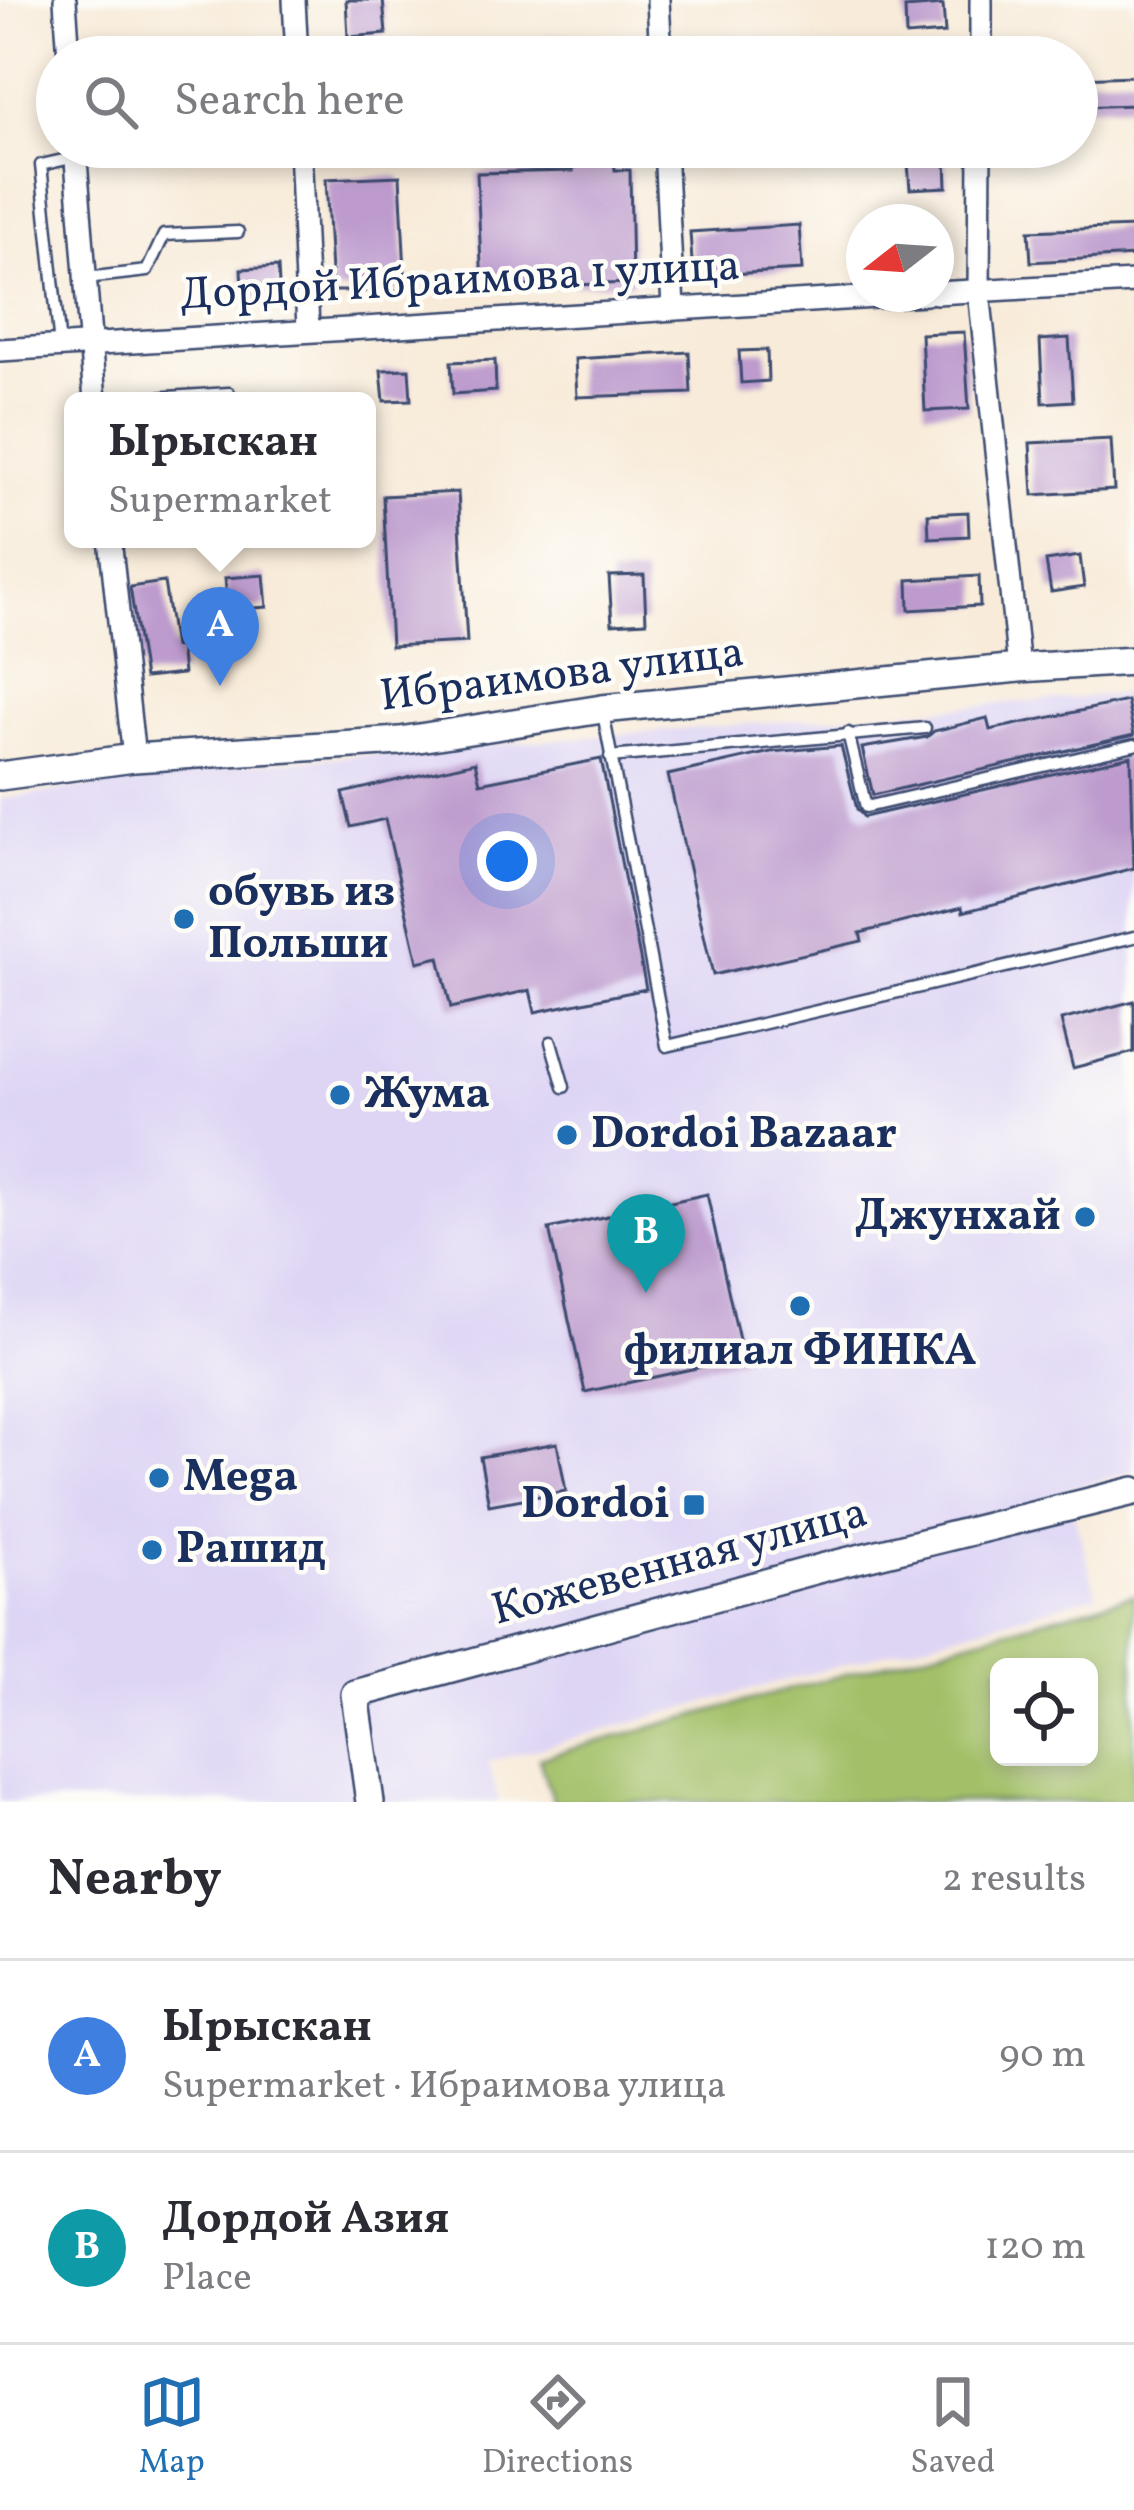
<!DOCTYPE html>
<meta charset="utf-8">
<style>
body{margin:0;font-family:Vollkorn,serif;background:#f7f7f7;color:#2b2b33}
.controls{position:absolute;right:36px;bottom:36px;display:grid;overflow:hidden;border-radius:18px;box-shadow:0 6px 18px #0003}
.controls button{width:108px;height:108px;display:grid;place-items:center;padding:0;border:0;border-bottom:3px solid #e1e1e2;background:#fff;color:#2b2b33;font:60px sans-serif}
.compass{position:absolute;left:846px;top:204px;width:108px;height:108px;border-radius:50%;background:#fff;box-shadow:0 6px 18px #0003;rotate:253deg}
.you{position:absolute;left:507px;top:861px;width:42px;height:42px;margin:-30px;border:9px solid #fff;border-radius:50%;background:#1a73e8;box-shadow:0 0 0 18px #1a73e833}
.badge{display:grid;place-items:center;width:78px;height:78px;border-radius:50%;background:#1f6fb2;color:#fff;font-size:39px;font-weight:700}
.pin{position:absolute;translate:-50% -99px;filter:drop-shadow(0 3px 6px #0008)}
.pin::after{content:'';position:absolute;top:63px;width:42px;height:36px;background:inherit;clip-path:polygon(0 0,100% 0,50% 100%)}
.popup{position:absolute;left:64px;top:392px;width:312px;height:156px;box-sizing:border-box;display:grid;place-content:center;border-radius:18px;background:#fff;filter:drop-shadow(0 3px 9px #0005);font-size:39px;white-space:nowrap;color:#7c7c81}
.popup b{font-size:45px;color:#2b2b33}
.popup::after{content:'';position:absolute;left:50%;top:100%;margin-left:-24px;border:24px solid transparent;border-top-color:#fff}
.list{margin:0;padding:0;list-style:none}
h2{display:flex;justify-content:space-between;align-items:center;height:156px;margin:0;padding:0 48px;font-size:51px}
h2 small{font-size:39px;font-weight:400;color:#7c7c81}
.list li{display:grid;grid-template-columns:78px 1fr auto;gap:36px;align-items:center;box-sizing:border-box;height:192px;padding:0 48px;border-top:3px solid #e1e1e2}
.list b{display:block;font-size:45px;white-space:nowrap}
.list p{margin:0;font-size:39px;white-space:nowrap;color:#7c7c81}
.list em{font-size:39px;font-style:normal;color:#7c7c81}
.icon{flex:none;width:66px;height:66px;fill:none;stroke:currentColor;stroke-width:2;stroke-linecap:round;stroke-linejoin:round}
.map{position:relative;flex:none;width:1134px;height:1802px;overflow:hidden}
.search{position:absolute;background:#fff;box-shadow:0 6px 18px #0003;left:36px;right:36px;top:36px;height:132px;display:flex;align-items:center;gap:30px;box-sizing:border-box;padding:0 42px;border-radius:66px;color:#7c7c81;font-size:45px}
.sheet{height:540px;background:#fff}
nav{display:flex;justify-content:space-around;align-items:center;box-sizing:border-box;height:168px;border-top:3px solid #e1e1e2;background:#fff;font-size:33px;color:#7c7c81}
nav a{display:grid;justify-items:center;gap:6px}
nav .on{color:#1f6fb2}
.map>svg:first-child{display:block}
</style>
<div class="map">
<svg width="1134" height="1802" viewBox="0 0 1134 1802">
<rect width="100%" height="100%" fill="#fdfcf7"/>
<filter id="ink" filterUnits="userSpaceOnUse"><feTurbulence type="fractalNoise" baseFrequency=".00833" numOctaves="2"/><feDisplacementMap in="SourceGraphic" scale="24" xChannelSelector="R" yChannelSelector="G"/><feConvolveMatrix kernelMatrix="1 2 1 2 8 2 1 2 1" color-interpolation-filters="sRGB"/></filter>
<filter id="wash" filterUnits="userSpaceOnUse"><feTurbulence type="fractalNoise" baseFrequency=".004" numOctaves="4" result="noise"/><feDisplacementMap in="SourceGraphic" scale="48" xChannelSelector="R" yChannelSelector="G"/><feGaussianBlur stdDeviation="2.7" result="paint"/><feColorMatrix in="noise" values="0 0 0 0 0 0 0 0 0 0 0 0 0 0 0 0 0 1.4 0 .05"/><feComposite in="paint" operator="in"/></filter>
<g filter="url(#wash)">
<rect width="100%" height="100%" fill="#f8ebd9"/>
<polygon fill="#ded5f5" points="1134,693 1134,1472 1067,1489 1097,1595 488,1762 499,1802 0,1802 0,799 250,764"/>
<path fill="#a3c067" stroke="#5f7862" stroke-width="3" fill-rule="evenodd" d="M1134,1595v207h-581l-14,-44zM999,1667h90v90h-90z"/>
<g id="blocks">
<g fill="#bd9bce">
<polygon points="346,0 383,0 386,34 348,37"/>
<polygon points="943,5 945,33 906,36 905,8"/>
<polygon points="583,34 585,53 541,56 540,37"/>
<polygon points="1134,76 1134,105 1077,107 1077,78"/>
<polygon points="584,147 613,147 615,170 630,170 632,283 482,288 477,173 573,171 571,148"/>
<polygon points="946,160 947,187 910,189 908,163"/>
<polygon points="400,176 406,291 332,291 326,179"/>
<polygon points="799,225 802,270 693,276 690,232"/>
<polygon points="1134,227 1134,256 1031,262 1029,231"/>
<polygon points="278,267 280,303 243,305 241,269"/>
<polygon points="964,332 969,409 925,411 921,334"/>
<polygon points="1069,338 1073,401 1043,403 1040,340"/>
<polygon points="767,350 768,381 741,383 739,351"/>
<polygon points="689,352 691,393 577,397 575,359"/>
<polygon points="495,360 496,391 453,394 451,362"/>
<polygon points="409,369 411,400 384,401 381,370"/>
<polygon points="1111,439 1114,490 1033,495 1030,443"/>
<polygon points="458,492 467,642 391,646 383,496"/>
<polygon points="968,512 969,536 929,538 928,514"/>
<polygon points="1080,556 1084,587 1051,592 1046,561"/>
<polygon points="264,575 267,607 228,610 225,578"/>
<polygon points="644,575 646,622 612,624 609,576"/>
<polygon points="979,576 980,606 909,610 908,580"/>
<polygon points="164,582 174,647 180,646 183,674 144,678 130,587"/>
<polygon points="1127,701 1134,735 873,795 862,748 927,737 934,731 987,718 990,730"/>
<polygon points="841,746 857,809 864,817 1131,756 1134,868 963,912 962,907 860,933 862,941 713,975 668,775 771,752"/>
<polygon points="601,759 646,989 535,1012 530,990 451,1008 439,957 418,962 385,819 351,827 343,793 475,762 480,783"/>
<polygon points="1134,1001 1134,1052 1073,1068 1061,1020"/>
<polygon points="707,1194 743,1358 585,1392 549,1229"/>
<polygon points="557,1443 566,1491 489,1505 480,1457"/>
</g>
</g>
</g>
<g filter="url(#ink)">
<use href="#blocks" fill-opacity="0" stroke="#3c4b70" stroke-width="3"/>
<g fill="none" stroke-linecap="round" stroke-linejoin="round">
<defs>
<g id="lane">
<polyline points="86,278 147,271 164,235 238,232"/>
<polyline points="60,346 41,165 76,157"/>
<polyline points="107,401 229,393"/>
<polyline points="603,713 667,1046 1134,937"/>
<polyline points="848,733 866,807 1134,745"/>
<polyline points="610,757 925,728"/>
<polyline points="551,1042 564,1087"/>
</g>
<g id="street">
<polyline points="65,0 69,57"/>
<polyline points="294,0 297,57"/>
<polyline points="658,0 661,57"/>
<polyline points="981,57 981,0"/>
<polyline points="75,147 95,401"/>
<polyline points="300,147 308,329"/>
<polyline points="665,147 673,308"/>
<polyline points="980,147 979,291 1019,668"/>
<polyline points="936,293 1134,282"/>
<polyline points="0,350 926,294"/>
<polyline points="110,539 134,758"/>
</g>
<g id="secondary">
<polyline points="0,776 134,758 400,741 602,709 1019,668 1134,661"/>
<polyline points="370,1802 355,1694 825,1567 1134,1491"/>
</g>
</defs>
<use href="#lane" stroke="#3c4b70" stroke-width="15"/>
<use href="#street" stroke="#3c4b70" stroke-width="26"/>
<use href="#secondary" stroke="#3c4b70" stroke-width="32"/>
<use href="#lane" stroke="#fff" stroke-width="10"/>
<use href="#street" stroke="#fff" stroke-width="21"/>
<use href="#secondary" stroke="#fff" stroke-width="27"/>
</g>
</g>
<g fill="#1f6fb2" stroke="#fdfcf7" stroke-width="4.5">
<circle cx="184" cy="919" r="12"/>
<circle cx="340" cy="1095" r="12"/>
<circle cx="567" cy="1135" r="12"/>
<circle cx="1085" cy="1217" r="12"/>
<circle cx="800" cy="1306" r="12"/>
<circle cx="159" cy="1478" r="12"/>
<rect x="682" y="1493" width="24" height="24" rx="6"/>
<circle cx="152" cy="1550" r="12"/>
</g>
<g text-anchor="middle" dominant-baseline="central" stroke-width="9" stroke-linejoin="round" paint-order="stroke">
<g font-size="45" fill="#1b2f5e" stroke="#fdfcf7">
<text transform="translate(460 282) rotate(-3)">Дордой Ибраимова 1 улица</text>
<text transform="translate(562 676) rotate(-7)">Ибраимова улица</text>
<text transform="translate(680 1563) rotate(-15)">Кожевенная улица</text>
</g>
<g font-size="45" font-weight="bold" fill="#1b2f5e" stroke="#fdfcf7" text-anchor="start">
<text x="208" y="893">обувь из<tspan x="208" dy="52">Польши</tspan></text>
<text x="364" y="1095">Жума</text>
<text x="591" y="1135">Dordoi Bazaar</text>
<text x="1061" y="1217" text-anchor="end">Джунхай</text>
<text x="800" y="1352" text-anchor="middle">филиал ФИНКА</text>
<text x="183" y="1478">Mega</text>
<text x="670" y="1505" text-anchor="end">Dordoi</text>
<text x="176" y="1550">Рашид</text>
</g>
</g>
</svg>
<div class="controls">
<button><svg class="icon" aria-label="locate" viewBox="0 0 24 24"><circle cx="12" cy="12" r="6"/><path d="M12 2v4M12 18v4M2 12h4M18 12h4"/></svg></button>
</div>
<svg class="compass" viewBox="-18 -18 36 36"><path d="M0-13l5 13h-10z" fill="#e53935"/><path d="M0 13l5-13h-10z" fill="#7c7c81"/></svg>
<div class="you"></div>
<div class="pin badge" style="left:220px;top:686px;background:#3f7fe0">A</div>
<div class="popup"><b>Ырыскан</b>Supermarket</div>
<div class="pin badge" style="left:646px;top:1293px;background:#0f9aa8">B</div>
<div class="search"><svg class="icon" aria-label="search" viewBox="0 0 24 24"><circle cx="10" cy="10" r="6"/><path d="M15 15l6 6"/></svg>Search here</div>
</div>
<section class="sheet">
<h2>Nearby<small>2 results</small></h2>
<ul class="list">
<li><span class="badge" style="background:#3f7fe0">A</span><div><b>Ырыскан</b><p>Supermarket · Ибраимова улица</p></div><em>90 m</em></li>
<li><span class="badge" style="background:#0f9aa8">B</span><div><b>Дордой Азия</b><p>Place</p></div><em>120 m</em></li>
</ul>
</section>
<nav>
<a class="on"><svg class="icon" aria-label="map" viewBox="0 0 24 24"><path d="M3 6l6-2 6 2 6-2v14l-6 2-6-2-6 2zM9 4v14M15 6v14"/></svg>Map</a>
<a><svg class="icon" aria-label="directions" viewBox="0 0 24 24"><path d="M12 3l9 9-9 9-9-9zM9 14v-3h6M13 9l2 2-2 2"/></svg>Directions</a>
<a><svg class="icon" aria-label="saved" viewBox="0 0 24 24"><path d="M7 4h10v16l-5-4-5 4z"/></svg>Saved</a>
</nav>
